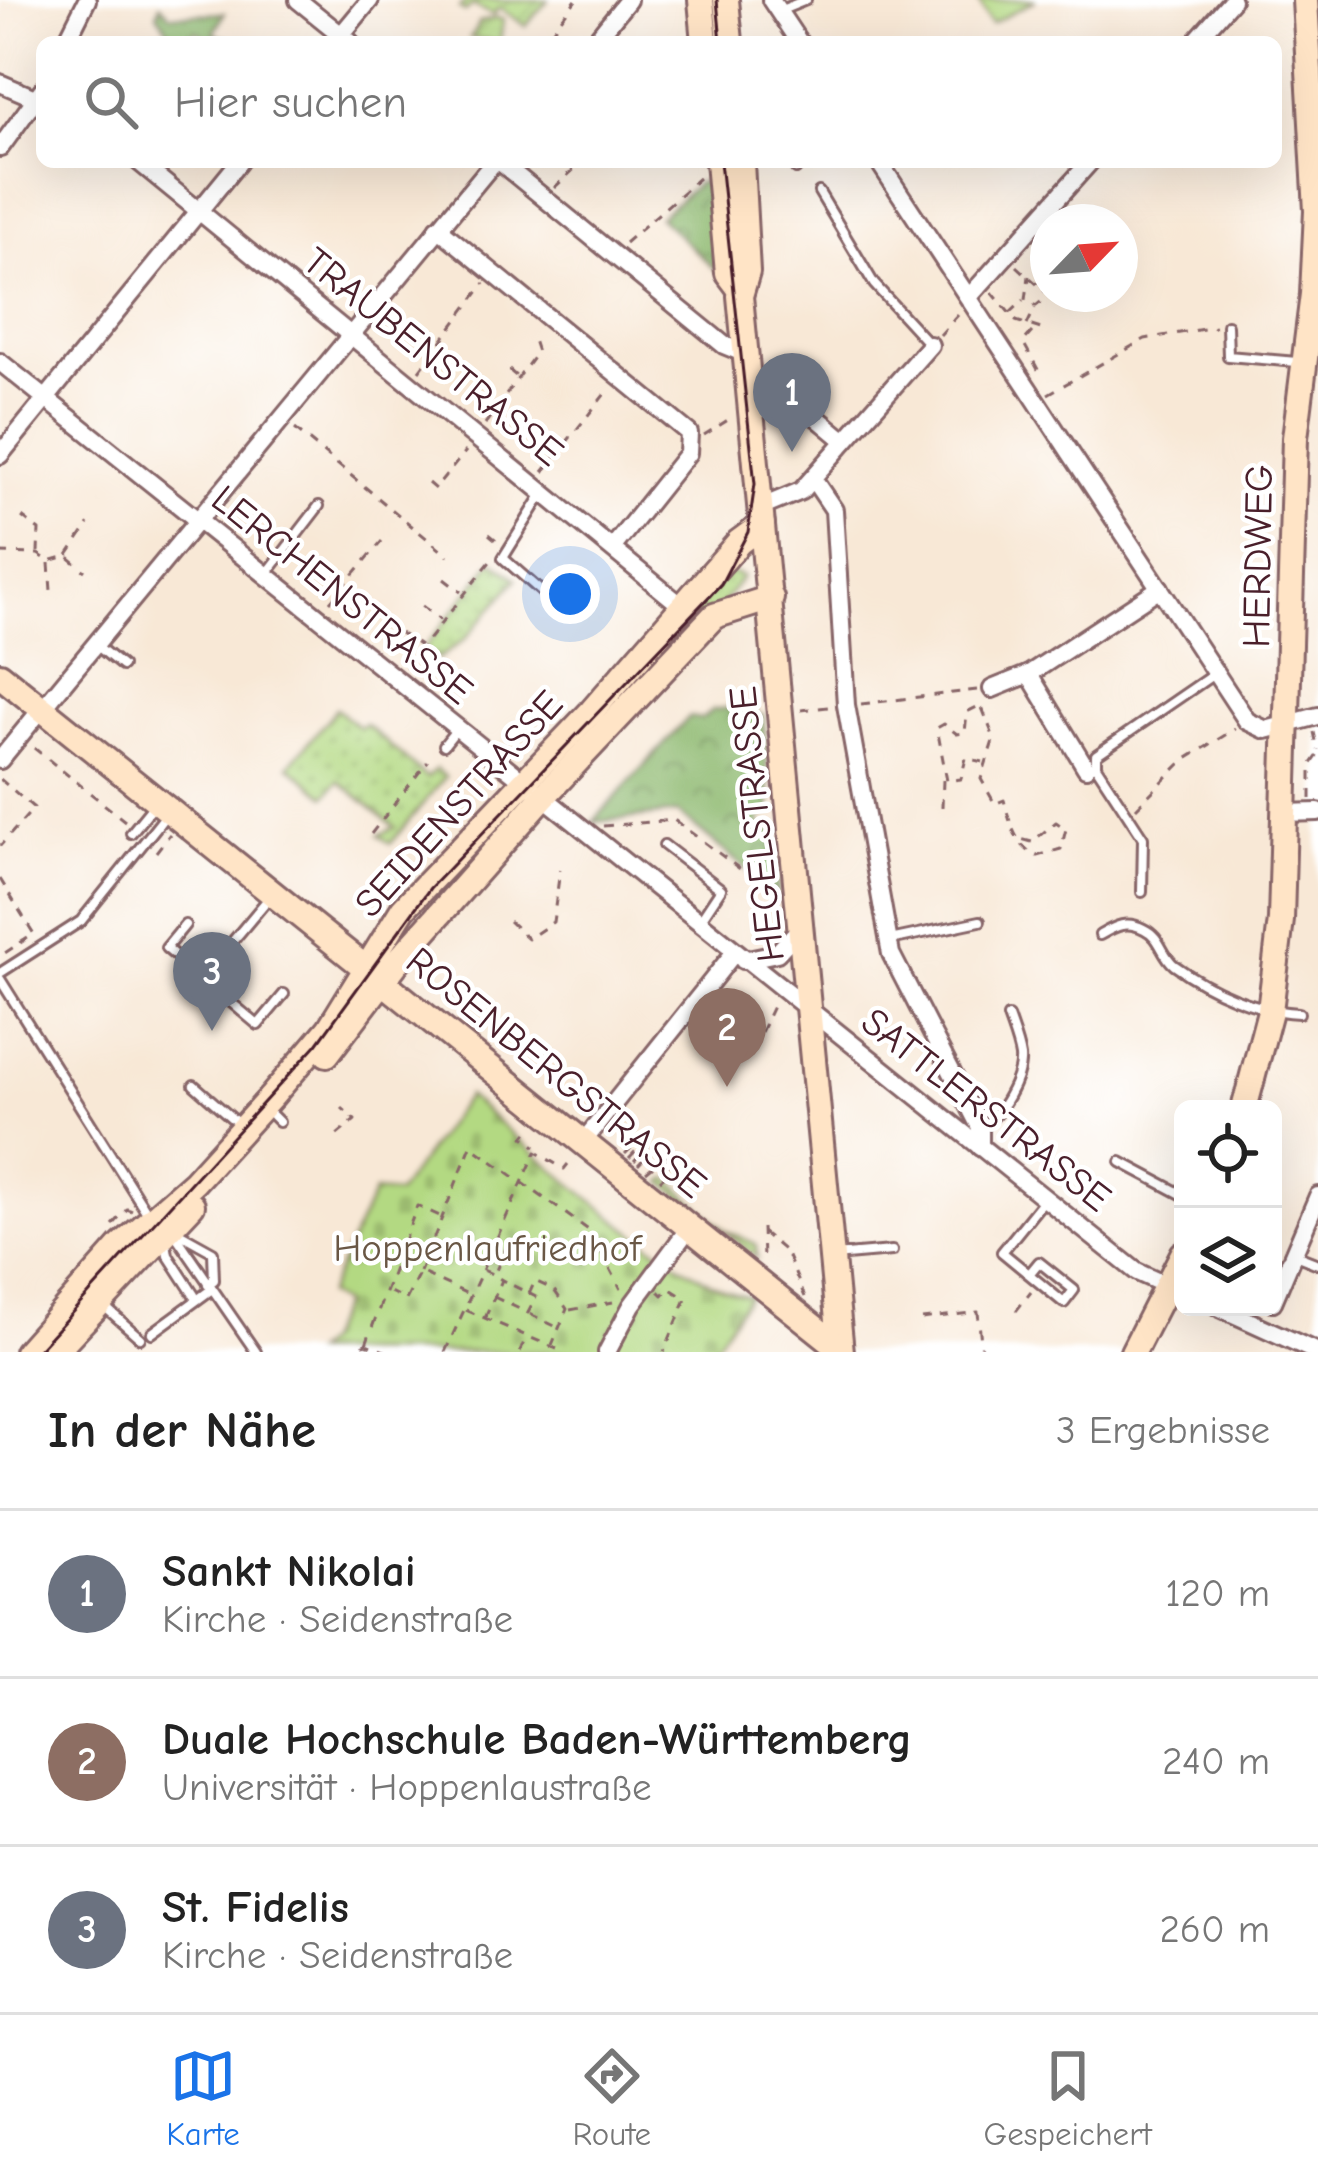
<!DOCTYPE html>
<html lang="de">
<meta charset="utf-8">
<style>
body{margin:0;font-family:"Comic Neue",sans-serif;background:#f6f6f6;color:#222}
.controls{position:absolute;right:36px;bottom:36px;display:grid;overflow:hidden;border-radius:18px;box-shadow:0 12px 48px #0002}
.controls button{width:108px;height:108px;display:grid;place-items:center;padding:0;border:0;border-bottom:3px solid #e0e0e0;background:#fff;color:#222;font:60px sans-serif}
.compass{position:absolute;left:1030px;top:204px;width:108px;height:108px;border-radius:50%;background:#fff;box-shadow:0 12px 48px #0002;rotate:65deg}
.you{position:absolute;left:570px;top:594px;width:42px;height:42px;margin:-30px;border:9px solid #fff;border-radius:50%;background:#1a73e8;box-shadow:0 0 0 18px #1a73e833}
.badge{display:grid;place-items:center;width:78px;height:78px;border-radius:50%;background:#1a73e8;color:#fff;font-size:39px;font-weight:700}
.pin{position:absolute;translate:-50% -99px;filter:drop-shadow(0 3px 6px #0008)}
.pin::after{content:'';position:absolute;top:63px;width:42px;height:36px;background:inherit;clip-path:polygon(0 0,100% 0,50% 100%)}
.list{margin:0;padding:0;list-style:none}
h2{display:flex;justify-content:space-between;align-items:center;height:156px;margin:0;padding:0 48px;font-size:51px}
h2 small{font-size:39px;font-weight:400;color:#767676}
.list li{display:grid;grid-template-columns:78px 1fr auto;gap:36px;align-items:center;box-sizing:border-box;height:168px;padding:0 48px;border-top:3px solid #e0e0e0}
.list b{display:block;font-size:45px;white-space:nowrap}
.list p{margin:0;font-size:39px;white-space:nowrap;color:#767676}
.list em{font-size:39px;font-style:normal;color:#767676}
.icon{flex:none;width:66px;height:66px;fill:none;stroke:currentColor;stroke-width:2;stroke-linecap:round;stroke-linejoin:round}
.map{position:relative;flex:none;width:1318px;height:1352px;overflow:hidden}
.search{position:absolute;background:#fff;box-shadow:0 12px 48px #0002;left:36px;right:36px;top:36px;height:132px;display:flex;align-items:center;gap:30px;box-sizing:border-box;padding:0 42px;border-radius:18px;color:#767676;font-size:45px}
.sheet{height:660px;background:#fff}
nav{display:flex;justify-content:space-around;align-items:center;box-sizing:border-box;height:168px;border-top:3px solid #e0e0e0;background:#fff;font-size:33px;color:#767676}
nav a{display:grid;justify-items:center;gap:6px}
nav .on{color:#1a73e8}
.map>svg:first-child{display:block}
</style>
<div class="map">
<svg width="1318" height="1352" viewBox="0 0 1318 1352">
<defs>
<pattern id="grass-dots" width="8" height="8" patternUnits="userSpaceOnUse" patternTransform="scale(3)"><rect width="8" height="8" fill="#b3d982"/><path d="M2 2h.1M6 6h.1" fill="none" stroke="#9bba70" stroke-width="1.8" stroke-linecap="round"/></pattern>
<pattern id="forest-crowns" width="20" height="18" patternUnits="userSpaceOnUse" patternTransform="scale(3)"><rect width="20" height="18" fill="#8eb970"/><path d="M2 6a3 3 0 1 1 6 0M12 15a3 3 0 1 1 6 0" fill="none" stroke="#76965c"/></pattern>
<pattern id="cemetery-stones" width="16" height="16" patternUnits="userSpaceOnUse" patternTransform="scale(3)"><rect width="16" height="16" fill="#b3d982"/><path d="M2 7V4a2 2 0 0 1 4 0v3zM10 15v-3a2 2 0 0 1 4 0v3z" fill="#9bba70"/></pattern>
<pattern id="garden-furrows" width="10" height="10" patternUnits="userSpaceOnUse" patternTransform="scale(3)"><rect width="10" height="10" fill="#b3d982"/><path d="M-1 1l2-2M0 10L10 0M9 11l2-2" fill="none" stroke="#9bba70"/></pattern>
</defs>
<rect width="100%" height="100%" fill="#fff"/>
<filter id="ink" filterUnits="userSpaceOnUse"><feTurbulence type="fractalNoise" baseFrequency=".00833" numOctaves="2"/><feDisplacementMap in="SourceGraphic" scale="24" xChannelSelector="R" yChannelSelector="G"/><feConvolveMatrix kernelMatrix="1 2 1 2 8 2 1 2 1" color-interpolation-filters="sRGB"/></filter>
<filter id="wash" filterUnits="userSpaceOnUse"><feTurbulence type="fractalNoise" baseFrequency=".004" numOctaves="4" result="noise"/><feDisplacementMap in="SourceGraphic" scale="48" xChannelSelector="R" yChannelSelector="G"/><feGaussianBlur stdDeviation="2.7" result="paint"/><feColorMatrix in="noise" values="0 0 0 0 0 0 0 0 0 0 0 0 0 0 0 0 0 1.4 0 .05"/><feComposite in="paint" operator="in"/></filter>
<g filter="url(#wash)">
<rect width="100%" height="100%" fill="#f8e8d6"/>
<g fill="url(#grass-dots)" stroke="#7e7c56" stroke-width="3">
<polygon points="493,561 517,579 465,639 438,659 424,648"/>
<polygon points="726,571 742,577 719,609 550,786"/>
<polygon points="336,709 360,728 365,724 427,778 436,769 445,777 390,844 379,835 395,827 339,781 326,796 289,766"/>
<polygon points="668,1178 726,1231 756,1244 757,1258 663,1182"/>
</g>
<g fill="url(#forest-crowns)" stroke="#6c6c4e" stroke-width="3">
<polygon points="160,5 170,15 224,13 214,34 234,42 215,42 196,31 185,37 170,33 157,14"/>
<polygon points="710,181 718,272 659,217 698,183"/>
<polygon points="755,705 756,715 763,715 771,813 760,816 760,827 772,827 779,896 678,813 593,822 689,717 702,719 712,710"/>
</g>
<path fill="url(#cemetery-stones)" stroke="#7e7c56" stroke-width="3" d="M467,1096c57,46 217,194 282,199l-39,57h-397l11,-10 18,-38 -16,-9 48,-103 23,2z"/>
<g fill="url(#garden-furrows)" stroke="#7e7c56" stroke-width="3">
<polygon points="466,0 548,0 526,26 499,8 493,15 472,5 465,12 459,8"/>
<polygon points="497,18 503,20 500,42 470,38 480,22"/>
</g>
<polygon fill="#b3d982" stroke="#7e7c56" stroke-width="3" points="978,0 1036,0 991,24"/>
</g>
<g filter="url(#ink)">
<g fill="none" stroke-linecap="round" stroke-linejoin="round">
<defs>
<g id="lane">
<polyline points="779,11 806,0"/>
<polyline points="793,162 796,169"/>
<polyline points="819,192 874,284 929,344"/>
<polyline points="1227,325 1228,356 1297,362"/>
<polyline points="544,492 503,558 552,601 579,590"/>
<polyline points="266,575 319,506"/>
<polyline points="96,645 122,666"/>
<polyline points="444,745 456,730"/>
<polyline points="131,833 153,806"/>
<polyline points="664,845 721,889 699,922"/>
<polyline points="1142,892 1143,838 1096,766 1096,755 1214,674"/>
<polyline points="268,899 202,978 258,1025 284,994"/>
<polyline points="185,925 166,948 202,978"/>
<path d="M1100,935c16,-9 26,-15 44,-6 17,8 17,25 30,36 36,26 82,46 125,48"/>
<polyline points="890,940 980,921"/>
<polyline points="0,973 81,921 166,815"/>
<polyline points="0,979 149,1216"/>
<polyline points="194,1085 242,1127"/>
<polyline points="273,1116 279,1122"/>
<path d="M982,1126c18,-9 40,-49 38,-69 -2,-14 -8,-28 -12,-40"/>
<polyline points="1121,1162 1183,1195"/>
<polyline points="172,1230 256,1352"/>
<polyline points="177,1232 213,1252 214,1280 208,1284"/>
<polyline points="166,1242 168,1255 194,1295"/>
<polyline points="1295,1255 1318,1264"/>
<polyline points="834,1256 892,1251"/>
<polyline points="1030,1273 1039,1262 1074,1290 1064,1303 1002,1252 1044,1200"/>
<polyline points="105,1307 140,1338"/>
<polyline points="152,1333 212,1289"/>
</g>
<g id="street">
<polyline points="298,0 350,42"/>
<polyline points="771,0 799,42"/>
<polyline points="336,41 370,0"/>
<polyline points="66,42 87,0"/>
<polyline points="594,42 628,0"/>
<polyline points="1195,42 1232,0"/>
<polyline points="0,83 42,101"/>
<polyline points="0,148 42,90"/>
<polyline points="139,162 683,607"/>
<polyline points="500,162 724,345 746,354"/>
<polyline points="879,162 1247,721 1266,730 1318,716"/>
<polyline points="438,228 689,433 688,453 614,546"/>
<polyline points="969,297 1090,162"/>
<polyline points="0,362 1137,1272 1183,1293"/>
<polyline points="791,396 845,441"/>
<polyline points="0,455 239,162"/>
<polyline points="813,479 834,510 846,705 891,954 980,1127 980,1147"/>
<polyline points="760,508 801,491 930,345"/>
<polyline points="1029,674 1086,768"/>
<polyline points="992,689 1029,674 1160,588"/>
<polyline points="42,709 494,162"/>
<polyline points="0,760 35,717"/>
<polyline points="1284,813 1318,812"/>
<polyline points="743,960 777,953 802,926"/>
<polyline points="583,1142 734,953"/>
<polyline points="1273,1302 1318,1196"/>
<polyline points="1218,1307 1317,1352"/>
<polyline points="607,1352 632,1305 689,1228"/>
</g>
<g id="secondary">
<polyline points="701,0 705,42"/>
<polyline points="726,0 730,42"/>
<polyline points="718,162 728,273 740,289"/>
<polyline points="741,162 747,272 740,296 841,1352"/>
<polyline points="0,675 840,1348"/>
<polyline points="327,1054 398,961 542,798 714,616 771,598"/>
<polyline points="1244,1109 1270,1011 1281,920 1295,438 1313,294 1317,211 1305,0"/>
<polyline points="27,1352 122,1245 194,1182 272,1096 329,1029 403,909 592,711 739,542 762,525"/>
<polyline points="54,1352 192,1205"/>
<polyline points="1133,1352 1183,1254"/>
</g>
</defs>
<use href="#lane" stroke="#876567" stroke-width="14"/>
<use href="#street" stroke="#876567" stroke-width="22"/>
<use href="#secondary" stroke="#876567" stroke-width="30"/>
<g stroke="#876567" stroke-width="3" stroke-dasharray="9 9" stroke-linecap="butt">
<polyline points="535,32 547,37 576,0"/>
<polyline points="554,188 582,162"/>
<polyline points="625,243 699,178"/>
<polyline points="1017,266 1049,295 1036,306 1026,300 1029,276"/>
<polyline points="992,292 1016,321 1044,330"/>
<polyline points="1010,313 1024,300"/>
<polyline points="1027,325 1035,308"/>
<polyline points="1032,332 1023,342 1041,375"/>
<polyline points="940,335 958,315"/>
<polyline points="509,370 517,377"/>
<polyline points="419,371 485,283"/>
<polyline points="768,379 784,383"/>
<polyline points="1048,394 1145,339 1215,327"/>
<polyline points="485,424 537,352 533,340"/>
<polyline points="295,429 448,556"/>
<polyline points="704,435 731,418"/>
<polyline points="543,472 608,390"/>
<polyline points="428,483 435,489 466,451"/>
<polyline points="22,517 39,530 38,552"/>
<polyline points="489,534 501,544"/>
<polyline points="0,553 38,554 49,561 67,556 85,571"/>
<polyline points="68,555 89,524"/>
<polyline points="49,563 51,591"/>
<polyline points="444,579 461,592"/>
<polyline points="330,602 382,541"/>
<polyline points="422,606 440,620"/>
<polyline points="400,633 420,646"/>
<polyline points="406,668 493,558"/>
<polyline points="861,704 977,690"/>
<polyline points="801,710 828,707"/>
<polyline points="1314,732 1318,750"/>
<polyline points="34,748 125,821"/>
<path d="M983,762l-17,-4 -5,21 -14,2 -10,-53 7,-4 13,10 8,-1 2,-21 14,-7 13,33 -13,41 14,25 9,-4c6,22 11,46 33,56l24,-7 5,-20 -10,-7 -24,20 -15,-4"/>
<polyline points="0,779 34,808 0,846"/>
<polyline points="1311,799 1311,765 1318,755"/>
<polyline points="942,807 943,780"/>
<polyline points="1136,808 1183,761 1235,729"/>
<polyline points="603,826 674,820 740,869"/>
<polyline points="371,834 428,761"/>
<polyline points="156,852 170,834"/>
<polyline points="0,879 34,934 0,956"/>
<polyline points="509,921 528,939 553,922 560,870"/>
<polyline points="761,1032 774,1004"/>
<polyline points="528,1132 524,1137 536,1147"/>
<polyline points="337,1135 355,1120 342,1108"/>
<polyline points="625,1154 636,1143 668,1153 668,1173 660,1180"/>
<polyline points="629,1158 643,1143"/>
<polyline points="634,1161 648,1146"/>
<polyline points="638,1165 656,1146"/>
<polyline points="646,1172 667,1155"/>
<polyline points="113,1225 127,1209 132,1211"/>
<polyline points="762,1228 763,1260"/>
<polyline points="762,1232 786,1252 805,1297"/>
<polyline points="483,1270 494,1275 507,1245 497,1240"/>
<polyline points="420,1272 471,1146 590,1231 621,1289"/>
<polyline points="659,1291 663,1295 669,1288 686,1299 664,1352"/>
<polyline points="390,1292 406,1300 420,1272 470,1295"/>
<polyline points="529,1294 535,1281 554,1290 567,1309 552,1345"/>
<polyline points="494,1297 528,1313 536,1297 502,1280"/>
<polyline points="466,1310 564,1352"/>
<polyline points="570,1310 613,1302"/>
<polyline points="1016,1311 1031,1292"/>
<polyline points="530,1314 559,1328"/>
<polyline points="485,1318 502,1280 496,1276"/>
<polyline points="922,1319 978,1312 982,1352"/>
<polyline points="366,1344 417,1206 440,1216"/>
<polyline points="346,1352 366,1344 387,1352"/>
<polyline points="445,1352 536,1152 564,1169 568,1164"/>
<polyline points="520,1352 526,1337"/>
</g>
<use href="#lane" stroke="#fff" stroke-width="8"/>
<use href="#street" stroke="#fff" stroke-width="16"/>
<use href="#secondary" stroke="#ffe4c6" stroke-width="24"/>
<g stroke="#4a1f2b" stroke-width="3">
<polyline points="717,0 721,42"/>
<polyline points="36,1352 317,1044 430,888 721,584 748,532 755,484 720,162"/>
</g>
</g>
</g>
<g text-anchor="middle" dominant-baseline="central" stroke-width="9" stroke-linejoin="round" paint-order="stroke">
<g font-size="39" fill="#4a1f2b" stroke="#fff">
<text transform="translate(433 357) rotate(39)">TRAUBENSTRASSE</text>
<text transform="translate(1258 556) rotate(-89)">HERDWEG</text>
<text transform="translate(342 595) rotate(39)">LERCHENSTRASSE</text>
<text transform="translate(459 804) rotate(-48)">SEIDENSTRASSE</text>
<text transform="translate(757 824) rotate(-96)">HEGELSTRASSE</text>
<text transform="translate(556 1073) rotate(39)">ROSENBERGSTRASSE</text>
<text transform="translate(986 1110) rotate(38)">SATTLERSTRASSE</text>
</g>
<g font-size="39" fill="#6a5745" stroke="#fff">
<text x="487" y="1248">Hoppenlaufriedhof</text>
</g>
</g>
</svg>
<div class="controls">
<button><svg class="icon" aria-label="locate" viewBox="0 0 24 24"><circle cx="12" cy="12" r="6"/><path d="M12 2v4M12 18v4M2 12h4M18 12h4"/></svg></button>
<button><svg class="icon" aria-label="layers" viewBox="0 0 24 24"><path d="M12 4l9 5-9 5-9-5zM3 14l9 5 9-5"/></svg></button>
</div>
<svg class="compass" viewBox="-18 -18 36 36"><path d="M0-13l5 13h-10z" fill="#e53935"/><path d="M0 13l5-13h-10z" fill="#767676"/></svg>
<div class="you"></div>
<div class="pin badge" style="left:792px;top:452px;background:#6b7280">1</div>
<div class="pin badge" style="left:727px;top:1087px;background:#8d6e63">2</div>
<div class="pin badge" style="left:212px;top:1031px;background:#6b7280">3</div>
<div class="search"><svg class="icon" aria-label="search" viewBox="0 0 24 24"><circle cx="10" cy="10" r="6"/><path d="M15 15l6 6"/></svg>Hier suchen</div>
</div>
<section class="sheet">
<h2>In der Nähe<small>3 Ergebnisse</small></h2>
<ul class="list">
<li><span class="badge" style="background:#6b7280">1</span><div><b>Sankt Nikolai</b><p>Kirche · Seidenstraße</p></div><em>120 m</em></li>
<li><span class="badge" style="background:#8d6e63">2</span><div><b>Duale Hochschule Baden-Württemberg</b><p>Universität · Hoppenlaustraße</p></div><em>240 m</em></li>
<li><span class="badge" style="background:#6b7280">3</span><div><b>St. Fidelis</b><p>Kirche · Seidenstraße</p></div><em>260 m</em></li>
</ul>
</section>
<nav>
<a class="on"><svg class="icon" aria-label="map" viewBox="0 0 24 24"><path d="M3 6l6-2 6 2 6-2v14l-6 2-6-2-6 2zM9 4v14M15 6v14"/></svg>Karte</a>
<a><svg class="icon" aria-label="directions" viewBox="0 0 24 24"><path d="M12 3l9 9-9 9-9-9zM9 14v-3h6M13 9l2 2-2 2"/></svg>Route</a>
<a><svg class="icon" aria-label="saved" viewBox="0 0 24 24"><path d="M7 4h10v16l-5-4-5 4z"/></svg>Gespeichert</a>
</nav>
